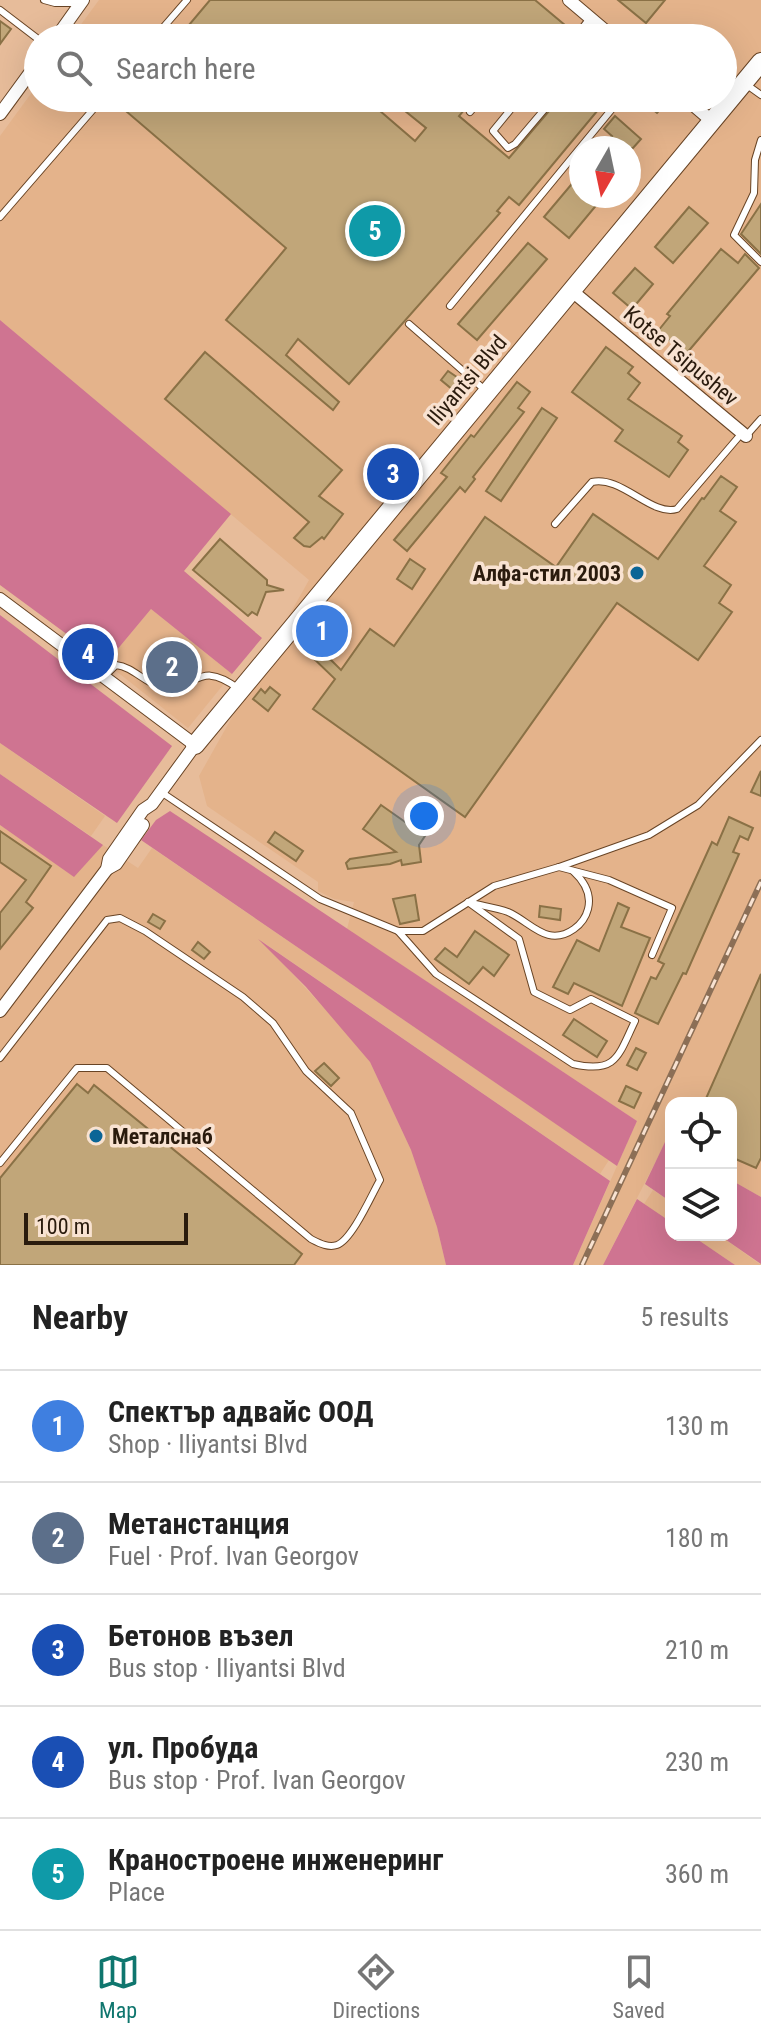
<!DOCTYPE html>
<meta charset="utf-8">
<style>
body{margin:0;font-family:"Roboto Condensed",sans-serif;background:#f2f2f2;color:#222}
.controls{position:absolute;right:24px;bottom:24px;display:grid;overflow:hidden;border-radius:16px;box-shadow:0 8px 32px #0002}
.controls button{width:72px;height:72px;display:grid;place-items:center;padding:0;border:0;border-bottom:2px solid #e0e0e0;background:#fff;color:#222;font:40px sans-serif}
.compass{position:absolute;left:569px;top:136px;width:72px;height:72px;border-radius:50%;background:#fff;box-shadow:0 8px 32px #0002;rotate:189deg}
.scale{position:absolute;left:24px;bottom:20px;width:164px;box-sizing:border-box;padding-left:8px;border:4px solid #2a1b0d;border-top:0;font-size:22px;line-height:28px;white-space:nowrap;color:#2a1b0d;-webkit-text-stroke:6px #f8e2d1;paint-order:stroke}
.you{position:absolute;left:424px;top:816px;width:28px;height:28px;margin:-20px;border:6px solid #fff;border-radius:50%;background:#1a73e8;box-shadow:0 0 0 12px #1a73e833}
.badge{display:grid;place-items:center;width:52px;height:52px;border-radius:50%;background:#0f766e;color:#fff;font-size:26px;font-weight:700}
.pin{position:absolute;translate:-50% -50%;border:4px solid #fff;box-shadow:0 2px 8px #0006}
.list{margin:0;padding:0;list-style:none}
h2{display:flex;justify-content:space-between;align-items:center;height:104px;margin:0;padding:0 32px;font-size:34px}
h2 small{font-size:26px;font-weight:400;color:#767676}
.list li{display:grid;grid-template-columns:52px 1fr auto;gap:24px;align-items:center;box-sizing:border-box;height:112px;padding:0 32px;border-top:2px solid #e0e0e0}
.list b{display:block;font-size:30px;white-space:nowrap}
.list p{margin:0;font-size:26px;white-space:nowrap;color:#767676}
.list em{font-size:26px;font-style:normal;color:#767676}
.icon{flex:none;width:44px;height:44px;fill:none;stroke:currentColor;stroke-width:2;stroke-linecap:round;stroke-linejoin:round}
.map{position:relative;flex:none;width:761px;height:1265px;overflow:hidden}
.search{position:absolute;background:#fff;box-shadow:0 8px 32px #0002;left:24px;right:24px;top:24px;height:88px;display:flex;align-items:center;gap:20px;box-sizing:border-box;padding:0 28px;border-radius:44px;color:#767676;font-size:30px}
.sheet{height:664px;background:#fff}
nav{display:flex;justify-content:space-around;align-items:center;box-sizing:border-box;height:112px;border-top:2px solid #e0e0e0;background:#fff;font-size:22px;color:#767676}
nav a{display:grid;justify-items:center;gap:4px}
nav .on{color:#0f766e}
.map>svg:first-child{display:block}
</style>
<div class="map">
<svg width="761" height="1265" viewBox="0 0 761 1265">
<rect width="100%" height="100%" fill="#e7bc9a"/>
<g fill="#e4b38b" fill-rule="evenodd">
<path d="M99,0h662v1197l-30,-17v-77h-60v42l-6,-2 -62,122h-30l64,-144 -290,-192 7,-27 -20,-3 -16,-8v-9l-111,-76 -8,-30 110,-196 -309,-260v-184l38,-52v14h685v-60h-652zM581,148h48v48h-48z"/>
<polygon points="151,609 232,674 188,728 106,663"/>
<polygon points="0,743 105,816 91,836 0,774"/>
<polygon points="0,825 74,876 103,845 138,868 152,848 609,1160 600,1174 263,942 337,1022 370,1062 411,1150 437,1227 446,1265 0,1265"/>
<polygon points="653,1190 671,1202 671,1222 644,1204"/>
<polygon points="691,1235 719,1235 761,1265 735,1265"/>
</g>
<g fill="#cf7491">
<polygon points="0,320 231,514 184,571 262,638 232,674 151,609 106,663 0,585"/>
<polygon points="0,615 172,746 117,823 0,743"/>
<polygon points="0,774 103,845 74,877 0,825"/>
<polygon points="170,811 637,1121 617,1166 141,840 156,820"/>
<polygon points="258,939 610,1181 573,1265 446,1265 437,1227 411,1150 370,1062 306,987"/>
<polygon points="665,1142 671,1145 671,1202 645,1184"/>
<polygon points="731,1180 761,1197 761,1264 719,1235 731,1235"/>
<polygon points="637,1199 671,1222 671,1235 691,1235 735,1265 603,1265"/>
</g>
<g fill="#c1a679" stroke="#8a7146" stroke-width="2">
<polygon points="210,0 535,0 572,31 572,38 537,38 529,32 524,38 178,38"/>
<polygon points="618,0 665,0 646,23"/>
<polygon points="0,21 11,29 0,44"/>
<polygon points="127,98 365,98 415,141 426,128 389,98 474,98 459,116 509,158 560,98 608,98 519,205 509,197 497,211 500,213 349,384 298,339 286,355 339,402 333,410 226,320 286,248 120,106"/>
<polygon points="639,98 671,98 657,113"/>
<polygon points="615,116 641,139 633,148 601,148 612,136 604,129"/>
<polygon points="581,173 581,196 604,196 569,238 544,217"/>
<polygon points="761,204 761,254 741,234"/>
<polygon points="689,207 708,223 673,263 655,247"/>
<polygon points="528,243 547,259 477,340 458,324"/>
<polygon points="721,249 738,263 745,254 759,268 686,354 658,331 670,316 667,314"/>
<polygon points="635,268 653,284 632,309 613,293"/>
<polygon points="606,347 633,367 628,373 640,383 628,399 682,436 678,442 688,450 669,477 615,441 623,430 572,392"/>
<polygon points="205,352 342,470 319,496 343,514 324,539 322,537 310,547 304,546 294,538 309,522 165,399"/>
<polygon points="448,371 467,384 459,395 441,380"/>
<polygon points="517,382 530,392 518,408 524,412 473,477 475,479 465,492 460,487 407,551 394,540 447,477 441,473 471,435 474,437"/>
<polygon points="542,408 557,418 501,501 486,491"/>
<polygon points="721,476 737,487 720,511 736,522 704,566 731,585 719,603 732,612 698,660 617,603 465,817 313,709 335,679 309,654 317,646 341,670 370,629 394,646 485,517 556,567 593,514 658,559 702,498 704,499"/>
<polygon points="220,539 267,580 267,585 284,590 266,592 257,615 252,612 248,616 193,570"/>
<polygon points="410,559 425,569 412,589 397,579"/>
<polygon points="270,687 280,695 268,711 253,699 261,689 265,693"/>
<polygon points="761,771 761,796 751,792"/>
<polygon points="381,805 425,836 419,845 421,862 402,865 401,860 390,864 348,869 346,863 350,859 396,852 363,829"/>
<polygon points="729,817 753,828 748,840 740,836 733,852 739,854 686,974 683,973 658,1024 635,1013 651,977 656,979 664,964 658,961 712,842 717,845"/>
<polygon points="0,831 51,866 26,902 33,908 0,949 0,913 26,880 0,862"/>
<polygon points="275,832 303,851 296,861 268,842"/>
<polygon points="415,895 419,920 400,924 393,899"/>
<polygon points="618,903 629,908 621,927 650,938 622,1006 574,983 568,994 553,987 577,940 599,951"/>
<polygon points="540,906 561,909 560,920 539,917"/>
<polygon points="153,914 165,921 160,929 148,922"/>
<polygon points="475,931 509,955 494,976 483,967 469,984 435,959 445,948 457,957"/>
<polygon points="198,942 210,952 204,959 192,950"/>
<polygon points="761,974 761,1158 756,1168 731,1157 731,1103 704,1103"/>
<polygon points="574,1019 607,1041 597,1057 563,1035"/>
<polygon points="636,1048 646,1053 637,1070 627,1065"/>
<polygon points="324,1063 339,1078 331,1086 315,1071"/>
<polygon points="77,1084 88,1093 94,1085 302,1254 294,1265 0,1265 0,1178"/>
<polygon points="626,1086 641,1093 634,1108 619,1101"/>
</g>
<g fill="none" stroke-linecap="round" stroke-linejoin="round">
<defs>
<g id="lane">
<polyline points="44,0 55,3 80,3"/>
<polyline points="0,10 38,39"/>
<polyline points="577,35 590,18"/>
<polyline points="154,38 187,0"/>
<polyline points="747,85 761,95"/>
<polyline points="520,98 493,131 508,148 515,144 554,98"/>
<polyline points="470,112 482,98"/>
<polyline points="761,140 755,160 754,193 734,235 761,262"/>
<polyline points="0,217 103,98"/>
<polyline points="450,306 621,98"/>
<polyline points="409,324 485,390"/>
<polyline points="746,436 761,419"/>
<path d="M555,524l37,-42c29,-7 60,35 85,27l65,-76"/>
<path d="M104,677l12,-12c18,2 29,19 46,22 36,4 35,-29 77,2"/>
<polyline points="161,792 320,899 398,931 423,931 494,886 559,867 649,835 698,805 761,740"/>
<polyline points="559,867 609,880 672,908 652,955"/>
<path d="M471,903c12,3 26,5 37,9 23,10 39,36 66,17 7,-5 12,-12 14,-20 4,-16 -4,-28 -15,-38"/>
<path d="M398,931l38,43 137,90c44,10 45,-8 62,-43l-44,-22 -21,11 -36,-18 -15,-53 -51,-37"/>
<path d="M0,1058l107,-138 13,-2 25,13 98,66 30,26 33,48 45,42 29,67c-8,14 -28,60 -43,65 -9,3 -18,-2 -26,-6l-204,-171h-30l-77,95"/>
</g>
<g id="street">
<polyline points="569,0 614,38"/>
<polyline points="56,38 83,0"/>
<polyline points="685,98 713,122"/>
<polyline points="0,114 38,62"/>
<polyline points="572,291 746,436"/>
<polyline points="0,599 195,745 152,804 143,810 109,859 107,869 0,1011"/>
<polyline points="107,869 116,864 143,825"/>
</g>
<polyline id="secondary" points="195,745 761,62"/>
</defs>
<use href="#lane" stroke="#684425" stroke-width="8"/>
<use href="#street" stroke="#684425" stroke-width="14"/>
<use href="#secondary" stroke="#684425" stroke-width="20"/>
<use href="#lane" stroke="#fff" stroke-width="6"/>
<use href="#street" stroke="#fff" stroke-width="12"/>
<use href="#secondary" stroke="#fff" stroke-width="18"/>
<defs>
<polyline id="rail" points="582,1265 761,882"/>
</defs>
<use href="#rail" stroke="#8c6f56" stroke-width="6"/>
<use href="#rail" stroke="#f8e2d1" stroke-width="3" stroke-dasharray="9" stroke-linecap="butt"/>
</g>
<g fill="#0b6596" stroke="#f8e2d1" stroke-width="3">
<circle cx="637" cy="573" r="8"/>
<circle cx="96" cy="1136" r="8"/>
</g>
<g text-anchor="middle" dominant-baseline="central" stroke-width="7" stroke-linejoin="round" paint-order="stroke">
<g font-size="22" fill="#2a1b0d" stroke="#f8e2d1">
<text transform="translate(681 356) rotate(40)">Kotse Tsipushev</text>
<text transform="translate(467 380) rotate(-50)">Iliyantsi Blvd</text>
</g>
<g font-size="22" font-weight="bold" fill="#2a1b0d" stroke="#f8e2d1" text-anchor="end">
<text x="621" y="573">Алфа-стил 2003</text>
<text x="112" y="1136" text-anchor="start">Металснаб</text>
</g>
</g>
</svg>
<div class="controls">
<button><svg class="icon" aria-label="locate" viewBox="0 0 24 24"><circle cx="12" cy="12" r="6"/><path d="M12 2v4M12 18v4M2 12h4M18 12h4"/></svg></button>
<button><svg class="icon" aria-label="layers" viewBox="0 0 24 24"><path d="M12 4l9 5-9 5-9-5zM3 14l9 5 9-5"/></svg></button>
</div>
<svg class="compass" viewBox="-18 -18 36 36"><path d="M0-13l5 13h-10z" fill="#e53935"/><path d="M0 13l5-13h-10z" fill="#767676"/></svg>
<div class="scale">100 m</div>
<div class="you"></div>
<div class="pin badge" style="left:322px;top:631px;background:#3f7fe0">1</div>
<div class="pin badge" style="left:172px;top:667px;background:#5c6f8a">2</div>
<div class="pin badge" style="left:393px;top:474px;background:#1a4fb4">3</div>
<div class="pin badge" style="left:88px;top:654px;background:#1a4fb4">4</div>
<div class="pin badge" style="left:375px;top:231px;background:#0f9aa8">5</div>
<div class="search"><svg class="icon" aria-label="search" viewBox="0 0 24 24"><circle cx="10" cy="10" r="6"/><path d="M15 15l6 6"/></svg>Search here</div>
</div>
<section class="sheet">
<h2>Nearby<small>5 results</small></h2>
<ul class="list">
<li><span class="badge" style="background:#3f7fe0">1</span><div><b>Спектър адвайс ООД</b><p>Shop · Iliyantsi Blvd</p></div><em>130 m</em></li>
<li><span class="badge" style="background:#5c6f8a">2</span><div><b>Метанстанция</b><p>Fuel · Prof. Ivan Georgov</p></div><em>180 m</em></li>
<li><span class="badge" style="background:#1a4fb4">3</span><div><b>Бетонов възел</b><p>Bus stop · Iliyantsi Blvd</p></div><em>210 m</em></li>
<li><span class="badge" style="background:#1a4fb4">4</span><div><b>ул. Пробуда</b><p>Bus stop · Prof. Ivan Georgov</p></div><em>230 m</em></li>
<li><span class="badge" style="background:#0f9aa8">5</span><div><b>Краностроене инженеринг</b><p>Place</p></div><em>360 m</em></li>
</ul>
</section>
<nav>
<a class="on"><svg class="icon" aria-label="map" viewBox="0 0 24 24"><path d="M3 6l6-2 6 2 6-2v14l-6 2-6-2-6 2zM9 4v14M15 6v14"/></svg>Map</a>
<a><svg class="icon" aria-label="directions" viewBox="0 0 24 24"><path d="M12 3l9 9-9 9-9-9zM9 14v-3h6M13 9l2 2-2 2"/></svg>Directions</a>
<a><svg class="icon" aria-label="saved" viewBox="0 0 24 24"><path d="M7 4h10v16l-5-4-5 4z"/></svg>Saved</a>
</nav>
